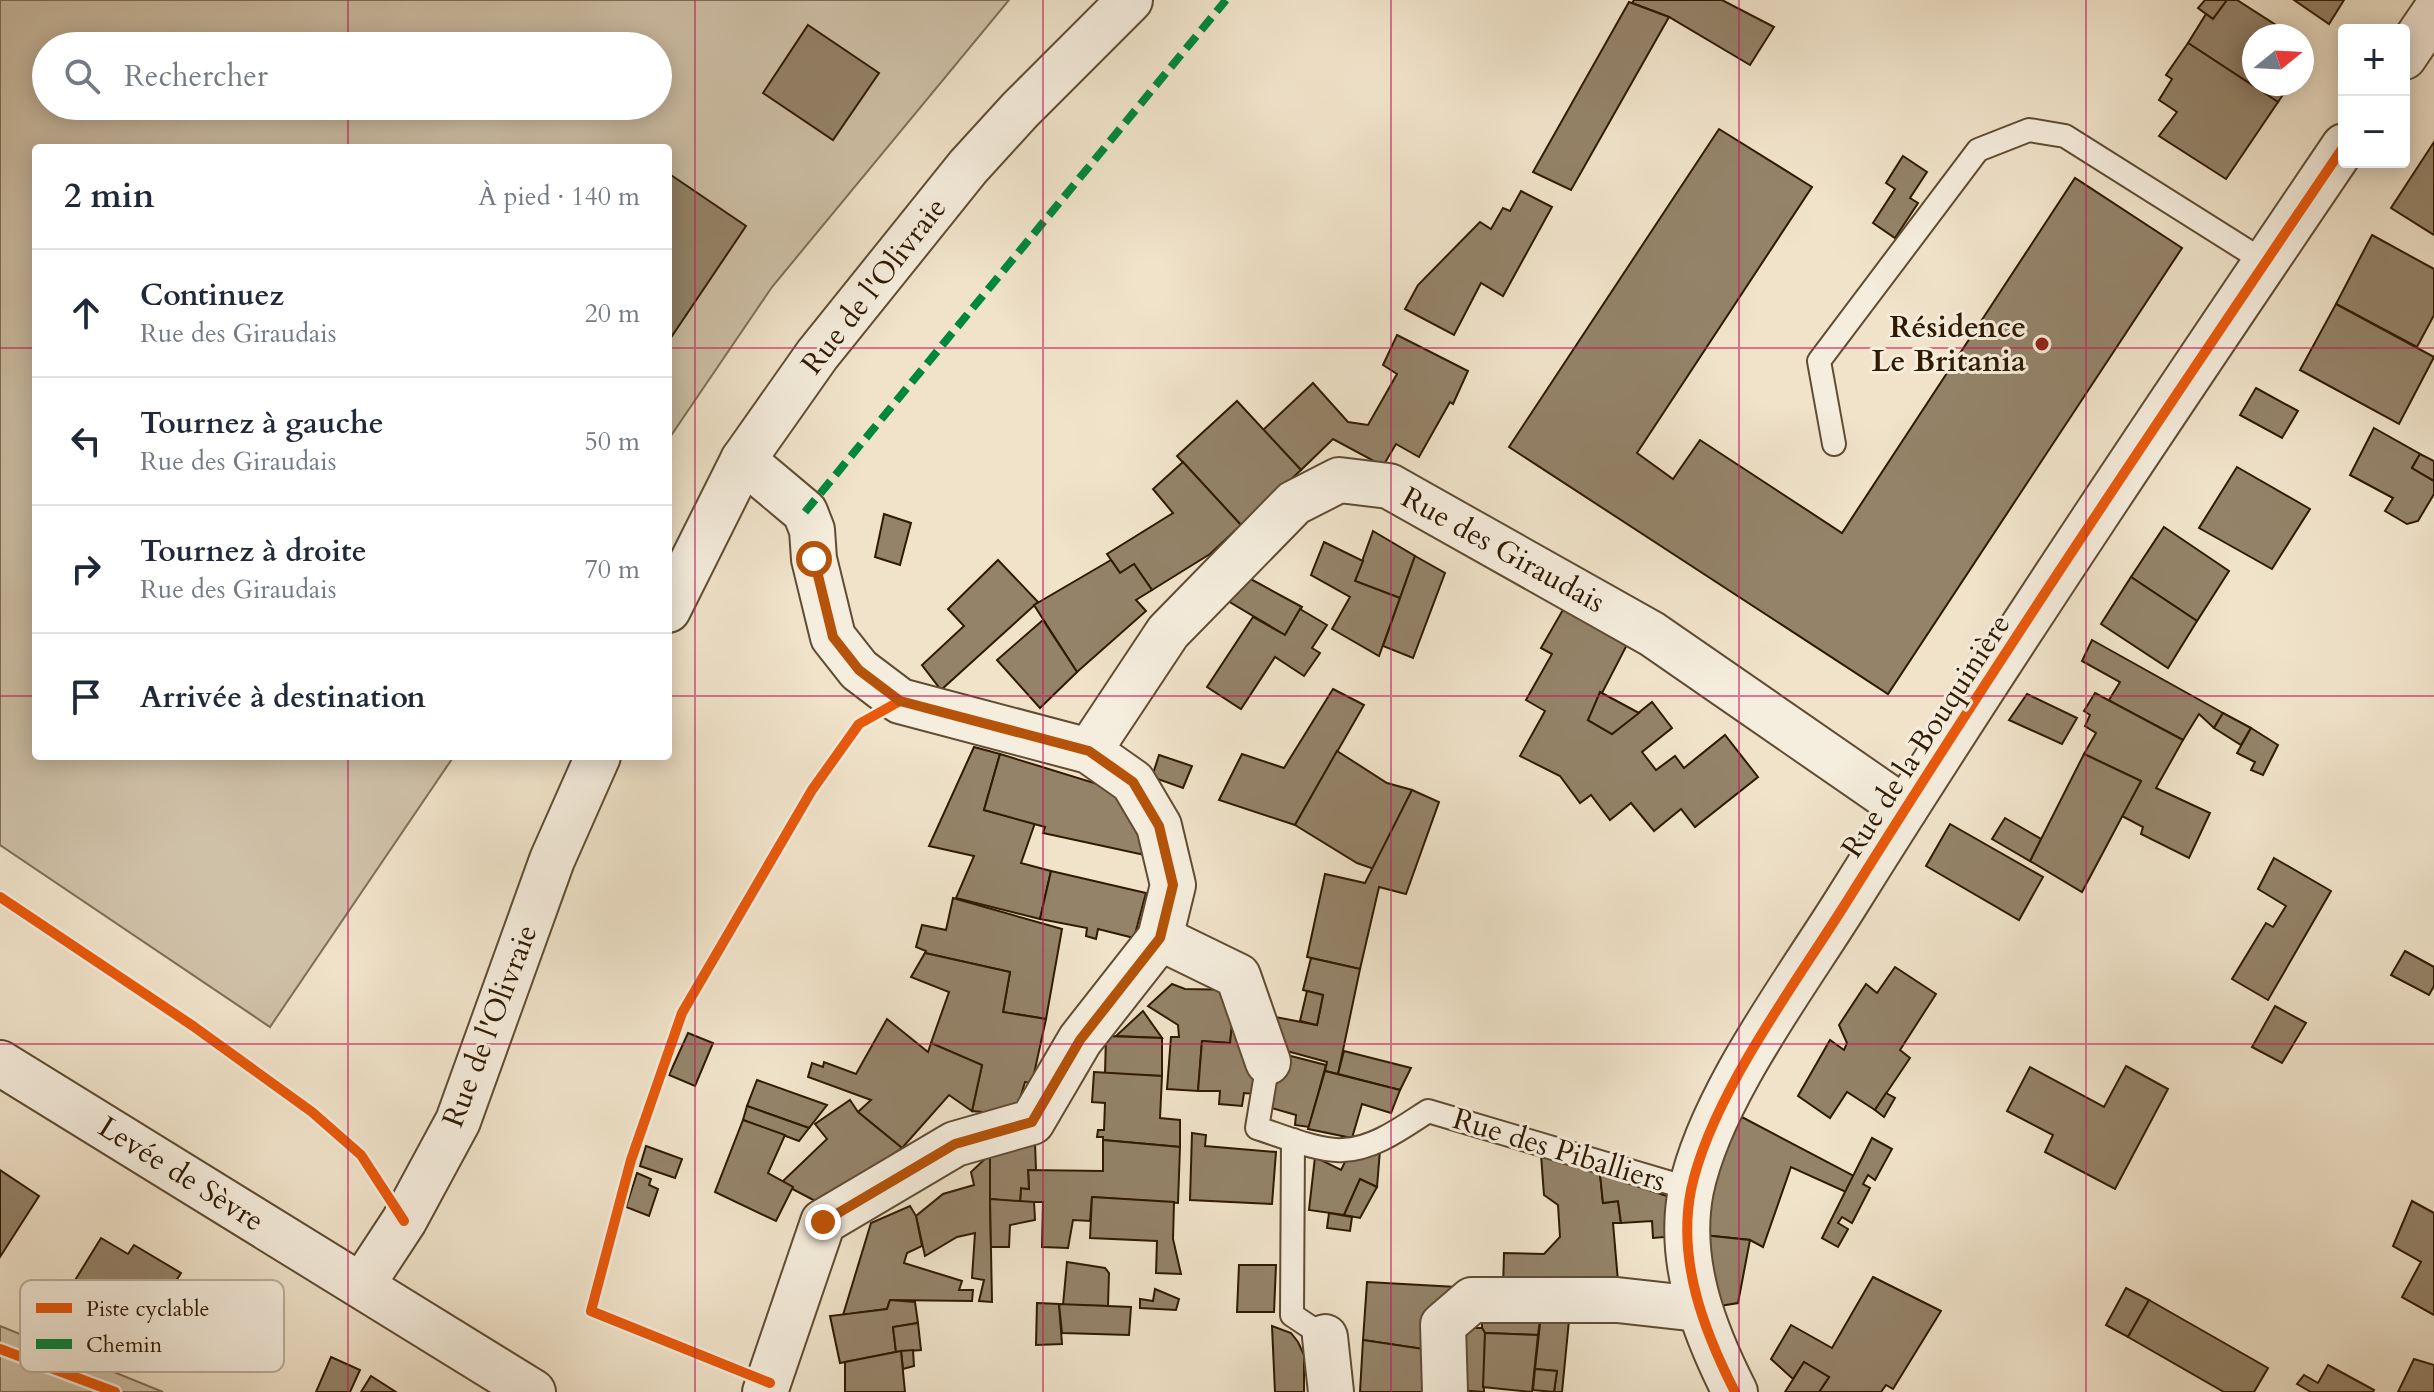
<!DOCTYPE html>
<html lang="fr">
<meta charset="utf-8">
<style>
body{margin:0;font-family:Cardo,serif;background:#f6f6f7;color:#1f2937}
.controls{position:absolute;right:24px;top:24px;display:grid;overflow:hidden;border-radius:8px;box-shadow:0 4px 20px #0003}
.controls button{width:72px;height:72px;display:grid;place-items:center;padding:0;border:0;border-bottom:2px solid #e0e1e3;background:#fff;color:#1f2937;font:40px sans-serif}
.compass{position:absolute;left:2242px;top:24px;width:72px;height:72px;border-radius:50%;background:#fff;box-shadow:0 4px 20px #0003;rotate:72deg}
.stop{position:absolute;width:24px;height:24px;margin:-18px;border:6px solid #b45309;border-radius:50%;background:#fff}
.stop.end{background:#b45309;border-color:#fff;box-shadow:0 2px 8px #0008}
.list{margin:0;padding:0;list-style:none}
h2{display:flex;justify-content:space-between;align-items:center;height:104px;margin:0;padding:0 32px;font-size:34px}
h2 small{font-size:26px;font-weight:400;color:#747a83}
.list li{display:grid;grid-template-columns:52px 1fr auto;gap:24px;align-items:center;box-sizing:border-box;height:128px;padding:0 32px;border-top:2px solid #e0e1e3}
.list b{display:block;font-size:30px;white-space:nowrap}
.list p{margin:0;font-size:26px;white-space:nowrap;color:#747a83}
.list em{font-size:26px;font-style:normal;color:#747a83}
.icon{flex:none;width:44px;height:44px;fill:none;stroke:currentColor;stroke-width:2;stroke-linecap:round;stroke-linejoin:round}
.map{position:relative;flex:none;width:2434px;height:1392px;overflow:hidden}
.search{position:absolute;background:#fff;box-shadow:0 4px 20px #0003;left:32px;top:32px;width:640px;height:88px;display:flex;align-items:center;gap:20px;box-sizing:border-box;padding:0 28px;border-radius:44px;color:#747a83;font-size:30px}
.panel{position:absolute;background:#fff;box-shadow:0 4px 20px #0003;left:32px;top:144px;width:640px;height:616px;border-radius:8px}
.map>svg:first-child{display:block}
</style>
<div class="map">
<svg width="2434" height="1392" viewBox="0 0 2434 1392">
<rect width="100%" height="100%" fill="#f0e3ca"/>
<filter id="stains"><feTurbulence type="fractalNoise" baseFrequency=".0025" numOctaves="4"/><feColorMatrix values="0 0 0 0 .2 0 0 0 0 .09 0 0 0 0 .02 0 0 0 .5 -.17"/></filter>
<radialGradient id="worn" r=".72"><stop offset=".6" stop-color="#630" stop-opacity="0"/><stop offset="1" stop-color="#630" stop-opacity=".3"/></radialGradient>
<g fill="#cfc1a8" stroke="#806e54" stroke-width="2" fill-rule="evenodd">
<path d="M0,0h1009l-237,287 -104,153v-292h-632v608h418l-184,271 -270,-182zM46,46h612v60h-612z"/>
<polygon points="0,1326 163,1392 0,1392"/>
</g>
<g fill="#948369" stroke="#301a00" stroke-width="2">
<polygon points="1634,0 1722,0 1774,27 1750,65 1669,17 1632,3"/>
<polygon points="2227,0 2213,19 2198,8 2205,0"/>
<polygon points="2227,0 2237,0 2293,36 2254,36 2254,84 2290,84 2278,102 2188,43 2206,14 2213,19"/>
<polygon points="2294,0 2344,0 2329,24"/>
<polygon points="1629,2 1669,17 1571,190 1533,172"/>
<polygon points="808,25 879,73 833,140 763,93"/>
<polygon points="2188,43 2278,102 2226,179 2159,136 2177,112 2159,100 2172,79 2166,75"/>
<polygon points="1719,129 1812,187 1637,453 1673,479 1700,440 1842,533 2075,178 2182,248 1888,694 1509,447"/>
<polygon points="2434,142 2434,235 2391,208"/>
<polygon points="1903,156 1927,172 1910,198 1918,203 1895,238 1873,223 1895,189 1886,183"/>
<polygon points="668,173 746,226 668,342"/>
<polygon points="1521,191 1552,207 1503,296 1481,283 1454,335 1405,309 1418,285 1480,222 1491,229 1503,208 1510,211"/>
<polygon points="2372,235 2434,269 2434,315 2417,347 2336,304"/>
<polygon points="2336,304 2434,357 2399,424 2300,370"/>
<polygon points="1397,335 1468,371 1453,404 1450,402 1419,457 1396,444 1383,466 1333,439 1301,470 1263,430 1313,383 1348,422 1368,425 1397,374 1383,365"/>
<polygon points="2256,388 2298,411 2282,438 2240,415"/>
<polygon points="1237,401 1301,470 1241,525 1177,456"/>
<polygon points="2374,428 2420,454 2412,468 2434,481 2434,494 2418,521 2407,524 2385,511 2393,498 2350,475"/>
<polygon points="2420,454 2434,461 2434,481 2412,468"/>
<polygon points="1183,462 1241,525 1210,554 1152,590 1134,564 1120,573 1107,554 1173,513 1153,489"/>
<polygon points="2237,467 2310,509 2272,569 2199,528"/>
<polygon points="884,514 911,523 900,565 875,557"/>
<polygon points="2164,527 2229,571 2197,621 2131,577"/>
<polygon points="1373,531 1415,556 1400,598 1355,581"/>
<polygon points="1324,542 1363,561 1355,581 1400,598 1379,656 1332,629 1350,597 1311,575"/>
<polygon points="1415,556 1445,573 1413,658 1383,646"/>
<polygon points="998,560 1038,602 941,690 922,665 964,626 948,609"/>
<polygon points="1111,560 1120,573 1134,564 1152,590 1136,600 1146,611 1077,672 1034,605"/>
<polygon points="1247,577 1302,607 1285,635 1228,601"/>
<polygon points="2131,577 2197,621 2168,668 2101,624"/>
<polygon points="1568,601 1631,637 1588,720 1612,734 1652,702 1672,728 1642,752 1656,770 1675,756 1684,768 1725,735 1758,777 1695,827 1681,809 1654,831 1631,803 1610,820 1591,795 1580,803 1560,776 1520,756 1545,711 1526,700 1552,654 1541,648"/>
<polygon points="1300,609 1327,625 1312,648 1320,653 1304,676 1275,657 1241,709 1207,687 1253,617 1285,635"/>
<polygon points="1043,620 1077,672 1040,708 997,660"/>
<polygon points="2092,640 2223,713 2214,728 2199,714 2183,740 2113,703 2109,700 2120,682 2082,661"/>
<polygon points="1333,689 1364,705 1295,825 1219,800 1242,754 1284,768"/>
<polygon points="1600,692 1639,713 1612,734 1588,720"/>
<polygon points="2095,693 2183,740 2156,788 2210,813 2189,858 2141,834 2143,827 2122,816 2141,781 2084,754 2096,733 2085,726 2090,715 2084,711"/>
<polygon points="2027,694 2077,718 2062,744 2009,720"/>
<polygon points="2223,713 2251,728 2241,745 2214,728"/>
<polygon points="2251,728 2278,745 2263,775 2251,770 2255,762 2237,753"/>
<polygon points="974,747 1000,754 984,810 1035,823 1021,863 1051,871 1040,919 956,898 974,856 929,846"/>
<polygon points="1337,751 1387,783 1412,790 1374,869 1357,863 1295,825"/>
<polygon points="1000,754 1117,790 1140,817 1149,856 1043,833 1045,827 984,810"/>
<polygon points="2084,754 2141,781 2082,892 2030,861"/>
<polygon points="1159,755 1192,766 1183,788 1152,777"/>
<polygon points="1412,790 1439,802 1406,894 1379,887 1360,969 1307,957 1325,874 1365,883"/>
<polygon points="2005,818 2041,839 2030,861 1992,839"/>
<polygon points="1950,824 2043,877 2019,920 1926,866"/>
<polygon points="2274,858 2331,891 2268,1000 2232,979 2266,923 2273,927 2286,906 2258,889"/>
<polygon points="1051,871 1146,893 1134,938 1098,929 1096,939 1086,936 1087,928 1040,919"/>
<polygon points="953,898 1062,929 1046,1019 1003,1012 1010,972 925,953 926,951 916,947 922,925 946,930"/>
<polygon points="2405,951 2434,967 2434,986 2429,995 2391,975"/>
<polygon points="925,953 1010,972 1003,1012 1046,1019 1032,1083 1025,1082 1015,1115 972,1111 982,1065 931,1043 949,992 911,977"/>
<polygon points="1311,958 1360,969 1338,1074 1325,1071 1327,1062 1272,1047 1265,1015 1317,1025 1323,995 1303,990"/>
<polygon points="1895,967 1936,994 1900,1050 1910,1058 1875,1110 1847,1092 1830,1118 1798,1096 1830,1040 1844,1050 1847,1043 1839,1025 1866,984 1877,993"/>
<polygon points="1172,984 1185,989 1236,990 1230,1043 1202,1041 1198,1091 1167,1089 1171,1037 1179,1037 1178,1025 1148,1006"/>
<polygon points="1307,991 1323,995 1317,1025 1300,1021"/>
<polygon points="2275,1006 2306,1023 2282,1063 2252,1047"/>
<polygon points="1143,1011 1162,1038 1116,1036"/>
<polygon points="1233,1016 1259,1067 1254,1094 1244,1093 1242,1106 1219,1104 1220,1091 1198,1091 1202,1041 1230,1043"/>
<polygon points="887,1019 928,1052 931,1043 982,1065 972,1111 949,1095 902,1148 858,1112 871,1100 808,1077 812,1063 823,1067 824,1062 856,1074"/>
<polygon points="688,1033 713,1043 695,1086 669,1075"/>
<polygon points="1106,1036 1162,1038 1162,1076 1105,1074"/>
<polygon points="1344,1051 1411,1068 1400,1090 1338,1074"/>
<polygon points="1283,1054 1326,1065 1309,1127 1295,1125 1296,1115 1268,1107"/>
<polygon points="2126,1066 2168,1089 2115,1189 2045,1152 2053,1135 2007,1111 2030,1067 2104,1107"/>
<polygon points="1325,1071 1400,1090 1391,1113 1362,1104 1352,1138 1308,1129"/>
<polygon points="1094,1072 1162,1076 1160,1118 1180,1120 1180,1147 1103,1140 1103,1137 1097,1137 1098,1130 1104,1130 1105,1103 1092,1102"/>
<polygon points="757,1080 827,1105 809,1128 747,1106"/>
<polygon points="1886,1093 1895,1098 1884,1117 1875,1110"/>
<polygon points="850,1100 858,1112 902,1148 821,1204 781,1183 827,1139 815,1124"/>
<polygon points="747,1106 809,1128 799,1141 743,1120"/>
<polygon points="1738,1115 1856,1177 1846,1192 1791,1167 1763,1247 1750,1240 1703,1235 1710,1195"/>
<polygon points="743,1120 785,1135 768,1173 793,1187 776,1221 715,1192"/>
<polygon points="1192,1133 1206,1135 1205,1146 1276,1152 1272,1204 1190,1200"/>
<polygon points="1872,1138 1892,1149 1875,1180 1868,1175 1863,1184 1870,1188 1852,1223 1842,1217 1838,1223 1848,1229 1838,1247 1822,1238"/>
<polygon points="1103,1140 1180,1147 1178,1203 1092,1197 1090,1221 1073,1220 1068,1248 1042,1247 1043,1202 1020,1202 1021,1188 1029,1189 1028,1170 1103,1171"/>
<polygon points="1035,1143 1036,1170 1028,1170 1029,1189 1021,1188 1020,1202 990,1199 990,1154"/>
<polygon points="646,1146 682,1159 675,1178 640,1166"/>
<polygon points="1380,1150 1377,1187 1360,1179 1344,1215 1309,1210 1315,1157 1341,1170 1346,1160"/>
<polygon points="990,1154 990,1199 992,1302 979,1301 984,1280 972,1278 975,1233 957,1237 925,1256 916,1216 943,1194 974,1185 971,1172"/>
<polygon points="1541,1155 1600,1174 1603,1203 1618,1201 1621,1223 1613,1223 1619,1293 1503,1289 1504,1253 1544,1254 1560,1237 1558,1205 1544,1195"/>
<polygon points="0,1170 39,1196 0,1257"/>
<polygon points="637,1173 651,1179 649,1185 658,1189 649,1216 626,1207"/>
<polygon points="1600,1174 1673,1198 1677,1236 1653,1238 1652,1221 1621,1223 1618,1201 1603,1203"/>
<polygon points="1360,1179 1377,1187 1360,1218 1344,1215"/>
<polygon points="1092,1197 1174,1202 1173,1239 1181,1274 1156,1273 1157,1241 1090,1238"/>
<polygon points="990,1199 1034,1202 1035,1220 1010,1225 1009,1247 991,1247"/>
<polygon points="2412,1201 2434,1213 2434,1315 2402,1297 2421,1262 2393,1246"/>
<polygon points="910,1206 916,1216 922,1246 907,1253 904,1263 962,1281 959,1290 973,1290 972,1301 890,1300 887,1309 843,1315 871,1223"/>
<polygon points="1329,1213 1352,1217 1350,1231 1327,1228"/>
<polygon points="1703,1235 1750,1240 1738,1303 1713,1307"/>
<polygon points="101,1238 128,1254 134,1245 181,1273 174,1284 195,1296 162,1348 69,1290"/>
<polygon points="1067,1262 1105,1268 1109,1273 1108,1306 1063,1305"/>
<polygon points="1239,1265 1276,1265 1274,1312 1237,1312"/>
<polygon points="1873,1277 1941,1311 1893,1389 1886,1385 1881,1392 1819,1392 1829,1377 1804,1362 1793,1379 1771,1359 1791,1325 1832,1348"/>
<polygon points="1367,1282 1456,1287 1430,1350 1363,1340"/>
<polygon points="2126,1288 2149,1300 2128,1337 2106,1325"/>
<polygon points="1155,1289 1179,1299 1176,1310 1140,1308 1140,1299 1153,1301"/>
<polygon points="890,1300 915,1302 918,1323 893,1327 896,1352 840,1363 830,1316 887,1309"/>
<polygon points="2149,1300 2268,1368 2254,1392 2224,1392 2128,1337"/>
<polygon points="1037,1303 1059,1304 1062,1344 1036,1345"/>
<polygon points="1059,1304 1131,1307 1129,1335 1062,1333"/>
<polygon points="1542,1306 1570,1310 1562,1392 1554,1392 1557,1371 1535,1369"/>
<polygon points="1542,1306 1538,1335 1485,1333 1482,1328 1482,1307"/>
<polygon points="918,1323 921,1350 896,1352 893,1327"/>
<polygon points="1272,1326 1291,1333 1298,1342 1304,1355 1304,1392 1275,1392"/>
<polygon points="1460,1328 1482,1328 1485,1333 1484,1392 1458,1390"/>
<polygon points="1485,1333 1538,1335 1532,1392 1483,1387"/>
<polygon points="1363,1340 1430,1350 1427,1392 1360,1392"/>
<polygon points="913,1350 914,1366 903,1369 901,1351"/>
<polygon points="901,1351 905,1392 845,1392 845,1362"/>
<polygon points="331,1357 360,1370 350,1392 316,1392"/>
<polygon points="2414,1359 2434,1365 2434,1392 2398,1392"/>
<polygon points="1804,1362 1829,1377 1819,1392 1785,1392"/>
<polygon points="2328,1365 2374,1390 2373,1392 2311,1392 2297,1384 2304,1375 2318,1383"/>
<polygon points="1535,1369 1557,1371 1554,1392 1533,1390"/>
<polygon points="371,1376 396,1392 361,1392"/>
</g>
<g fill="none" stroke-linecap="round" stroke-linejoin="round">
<defs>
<g id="lane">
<polyline points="1834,444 1819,361 1978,150 2029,130 2065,136 2265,262"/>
<path d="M1268,1062l-11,66c23,7 62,24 86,22 31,-1 60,-23 85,-39l263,78"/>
<polyline points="1293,1140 1292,1315 1325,1337"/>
</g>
<g id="street">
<polyline points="2404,57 2434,13"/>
<polyline points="743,460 805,512 812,530 814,559 833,637 859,670 900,701 1089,751 1133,782 1159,826 1173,885 1160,938 1080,1040 1032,1122 955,1144 823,1222 765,1392"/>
<polyline points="668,610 743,460 817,355 968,167 1020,110 1130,0"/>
<polyline points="1089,751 1168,632 1294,503 1339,480 1389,486 1652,634 1905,809"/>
<polyline points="1160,938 1238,976 1268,1062"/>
<polyline points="0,1063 533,1392"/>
<polyline points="362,1285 404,1221 458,1121 552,860 598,756"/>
<polyline points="1325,1337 1331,1392"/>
<polyline points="1445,1392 1443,1325 1472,1300 1617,1300 1698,1309"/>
<path d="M1735,1392c-31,-61 -58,-131 -44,-202 20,-95 106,-208 158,-292 159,-254 327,-504 495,-752"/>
</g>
</defs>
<use href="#lane" stroke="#604c32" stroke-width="26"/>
<use href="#street" stroke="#604c32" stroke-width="48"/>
<use href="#lane" stroke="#f5eddd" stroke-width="22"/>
<use href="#street" stroke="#f5eddd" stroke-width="44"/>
<polyline stroke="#00873e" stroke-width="8" stroke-dasharray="16 8" stroke-linecap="butt" points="805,512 1226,0"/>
<defs>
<g id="cycleway">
<polyline points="0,897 193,1026 312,1112 361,1155 404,1221"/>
<polyline points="0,1349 115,1392"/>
<polyline points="770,1383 591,1311 631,1160 682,1013 812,790 859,724 900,701"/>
<path d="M1735,1392c-31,-61 -58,-131 -44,-202 20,-95 106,-208 158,-292 159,-254 327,-504 495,-752"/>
</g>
</defs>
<use href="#cycleway" stroke="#f5eddd" stroke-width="15"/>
<use href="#cycleway" stroke="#e8590c" stroke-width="10"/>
</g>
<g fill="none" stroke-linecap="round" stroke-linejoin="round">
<polyline stroke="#b45309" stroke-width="10" points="814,559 833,637 859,670 900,701 1089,751 1133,782 1159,826 1173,885 1160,938 1080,1040 1032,1122 955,1144 823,1222"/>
</g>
<path fill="none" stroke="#c2185b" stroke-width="2" stroke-opacity="0.55" d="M348,0v46M695,0v1392M1043,0v1392M1391,0v1392M1739,0v1392M2086,0v1392M348,106v42M0,348h36M668,348h1766M0,696h36M668,696h1766M348,756v636M0,1044h2434"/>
<circle fill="#8f2418" stroke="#f5eddd" stroke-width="3" cx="2042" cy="344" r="8"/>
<g text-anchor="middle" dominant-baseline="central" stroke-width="6" stroke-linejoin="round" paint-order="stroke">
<g font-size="30" fill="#301a00" stroke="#f5eddd">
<text transform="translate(874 286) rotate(-52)">Rue de l'Olivraie</text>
<text transform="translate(1503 550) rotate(29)">Rue des Giraudais</text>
<text transform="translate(1926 736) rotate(-57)">Rue de la Bouquinière</text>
<text transform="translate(490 1026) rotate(-69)">Rue de l'Olivraie</text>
<text transform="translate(1559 1150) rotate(17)">Rue des Piballiers</text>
<text transform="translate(181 1174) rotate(32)">Levée de Sèvre</text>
</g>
<g font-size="30" font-weight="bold" fill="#301a00" stroke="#f5eddd" text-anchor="end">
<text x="2026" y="327">Résidence<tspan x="2026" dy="34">Le Britania</tspan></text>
</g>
</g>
<rect x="20" y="1280" width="264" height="92" rx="12" fill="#f5eddd" stroke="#baae9b" stroke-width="2"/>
<rect x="36" y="1303" width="36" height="10" fill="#e8590c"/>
<rect x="36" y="1339" width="36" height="10" fill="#00873e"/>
<g font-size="22" fill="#301a00">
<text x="86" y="1316">Piste cyclable</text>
<text x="86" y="1352">Chemin</text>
</g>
<rect width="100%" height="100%" filter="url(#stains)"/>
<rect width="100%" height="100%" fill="url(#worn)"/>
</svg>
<div class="controls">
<button>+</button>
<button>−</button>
</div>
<svg class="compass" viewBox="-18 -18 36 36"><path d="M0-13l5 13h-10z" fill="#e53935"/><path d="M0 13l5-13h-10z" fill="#747a83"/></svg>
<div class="stop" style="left:814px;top:559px"></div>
<div class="stop end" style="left:823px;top:1222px"></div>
<div class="search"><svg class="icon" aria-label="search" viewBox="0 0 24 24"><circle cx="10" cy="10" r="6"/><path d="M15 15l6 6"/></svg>Rechercher</div>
<section class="panel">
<h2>2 min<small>À pied · 140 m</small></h2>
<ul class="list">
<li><svg class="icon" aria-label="ahead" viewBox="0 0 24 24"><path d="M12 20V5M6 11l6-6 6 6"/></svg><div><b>Continuez</b><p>Rue des Giraudais</p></div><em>20 m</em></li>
<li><svg class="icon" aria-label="left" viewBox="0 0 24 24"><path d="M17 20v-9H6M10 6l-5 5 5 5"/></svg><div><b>Tournez à gauche</b><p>Rue des Giraudais</p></div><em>50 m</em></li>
<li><svg class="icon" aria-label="right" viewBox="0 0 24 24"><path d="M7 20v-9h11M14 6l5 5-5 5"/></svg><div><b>Tournez à droite</b><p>Rue des Giraudais</p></div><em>70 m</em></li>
<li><svg class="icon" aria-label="arrive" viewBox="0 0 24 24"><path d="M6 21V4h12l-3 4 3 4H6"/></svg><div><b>Arrivée à destination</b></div></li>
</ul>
</section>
</div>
